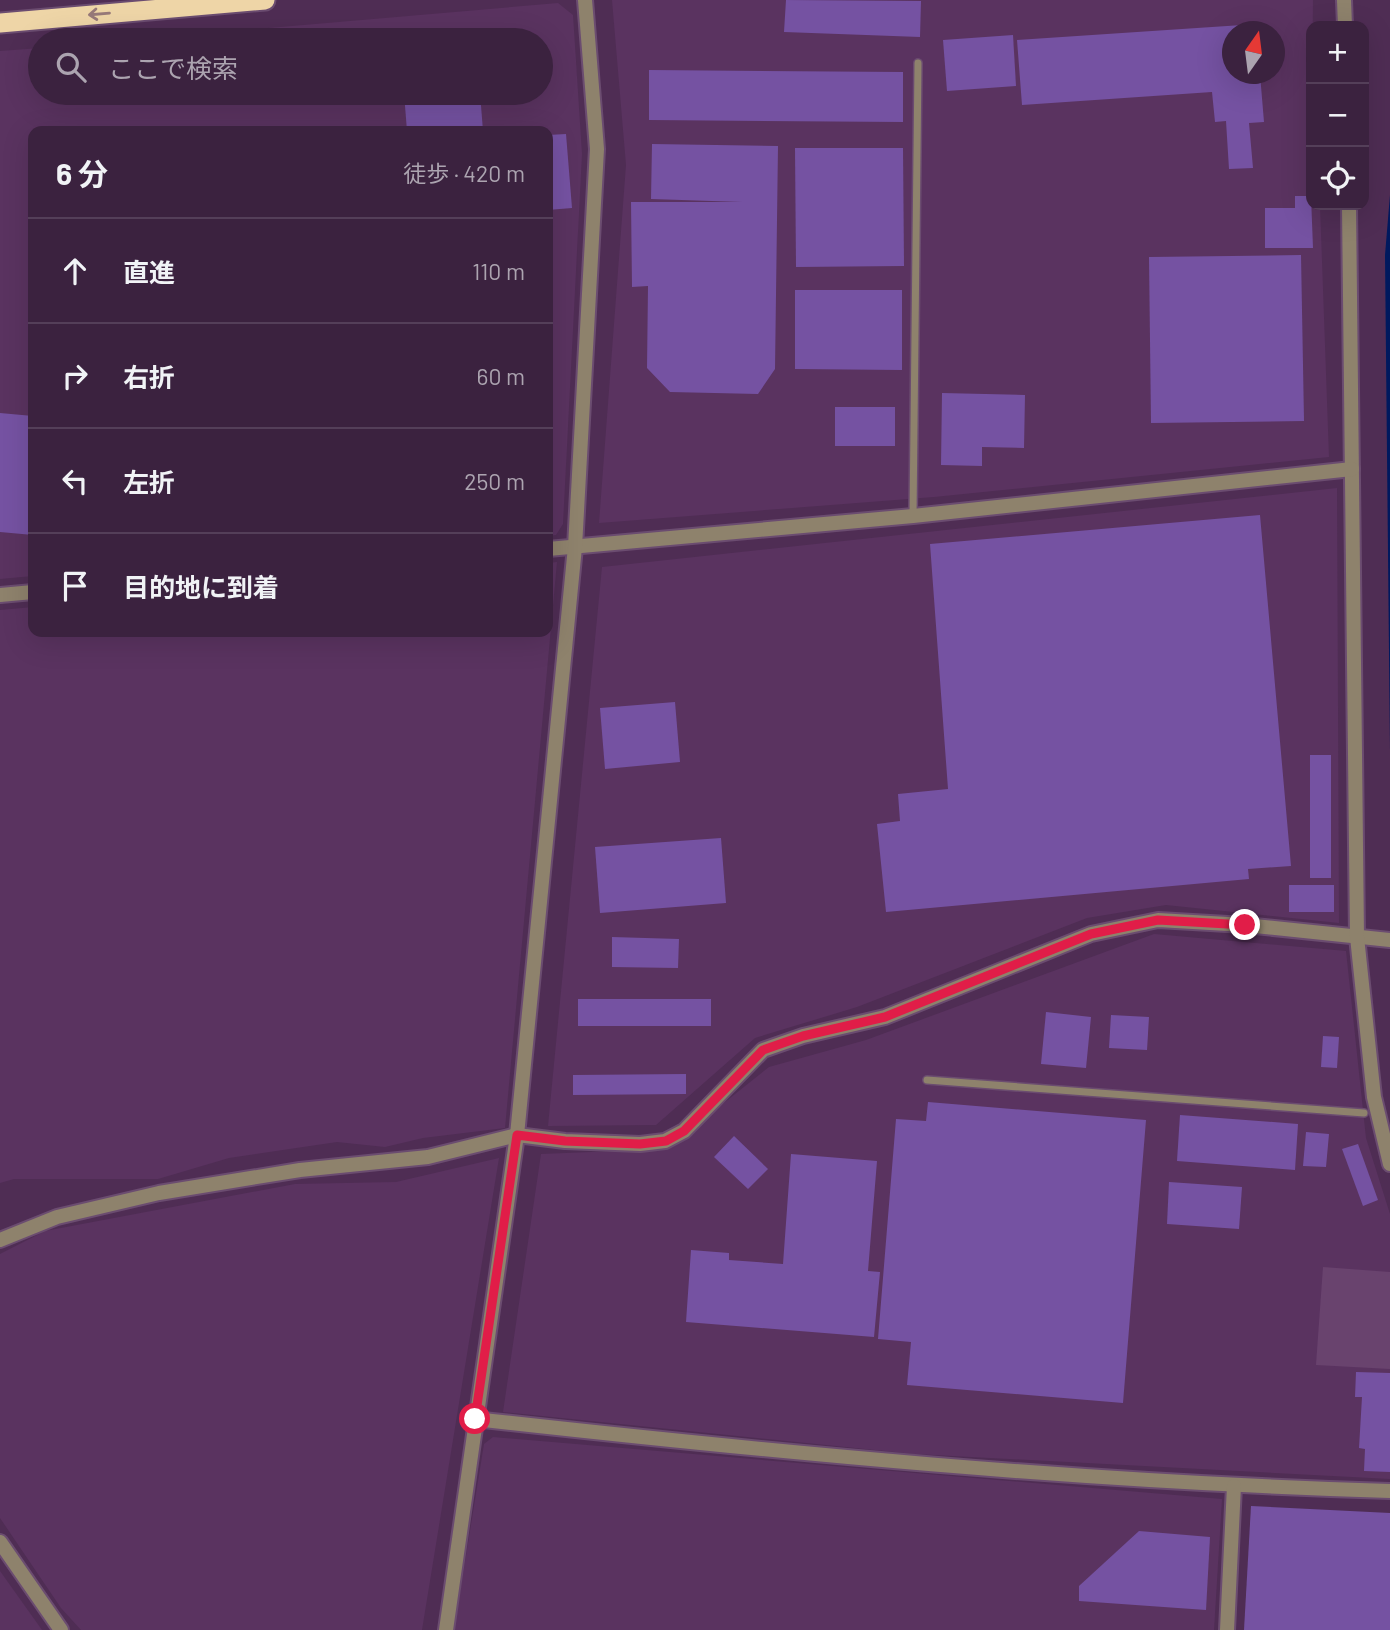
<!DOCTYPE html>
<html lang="ja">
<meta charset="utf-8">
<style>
body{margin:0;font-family:Barlow,"Noto Sans JP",sans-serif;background:#422a46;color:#f1f3f6}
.controls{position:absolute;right:21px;top:21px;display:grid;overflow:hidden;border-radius:14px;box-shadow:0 7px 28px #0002}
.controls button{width:63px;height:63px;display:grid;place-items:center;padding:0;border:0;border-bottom:2px solid #543f59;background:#3b223f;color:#f1f3f6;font:35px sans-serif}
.compass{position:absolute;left:1222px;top:21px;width:63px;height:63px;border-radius:50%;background:#3b223f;box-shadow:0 7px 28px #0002;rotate:14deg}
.stop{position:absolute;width:21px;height:21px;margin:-16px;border:5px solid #e11d48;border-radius:50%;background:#fff}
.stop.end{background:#e11d48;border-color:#fff;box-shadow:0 2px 7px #0008}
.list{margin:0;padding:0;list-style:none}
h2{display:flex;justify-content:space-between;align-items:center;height:91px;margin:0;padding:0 28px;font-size:30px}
h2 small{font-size:23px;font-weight:400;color:#aca4b0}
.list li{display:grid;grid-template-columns:46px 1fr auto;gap:21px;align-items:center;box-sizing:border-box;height:105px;padding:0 28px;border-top:2px solid #543f59}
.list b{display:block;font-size:26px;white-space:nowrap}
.list em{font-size:23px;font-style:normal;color:#aca4b0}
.icon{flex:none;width:38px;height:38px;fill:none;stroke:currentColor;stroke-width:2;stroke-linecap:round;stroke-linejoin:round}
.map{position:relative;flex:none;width:1390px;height:1630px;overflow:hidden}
.search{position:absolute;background:#3b223f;box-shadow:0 7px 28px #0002;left:28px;top:28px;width:525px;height:77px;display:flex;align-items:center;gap:18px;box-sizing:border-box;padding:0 24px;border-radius:38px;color:#aca4b0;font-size:26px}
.panel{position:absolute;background:#3b223f;box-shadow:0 7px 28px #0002;left:28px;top:126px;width:525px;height:511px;border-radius:14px}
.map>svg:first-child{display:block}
</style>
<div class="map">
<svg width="1390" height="1630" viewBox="0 0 1390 1630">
<rect width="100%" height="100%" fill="#4f2d54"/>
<g fill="#5a3360" fill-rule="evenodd">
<path d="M612,0h701l-2,205h9l9,252 -395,40 -335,26 27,-358zM1232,32h42v42h-42z"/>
<polygon points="558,3 573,15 582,154 563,524 556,535 548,536 548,131 33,131 33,576 0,579 0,51 40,48 40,93 541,93 541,40 129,40"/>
<polygon points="1337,488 1339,923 1166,905 1087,918 857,1007 755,1038 656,1125 548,1126 602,567"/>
<polygon points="557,562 505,1128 423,1138 385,1147 337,1142 229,1158 158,1179 14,1179 0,1183 0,610 33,607 33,632 548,632 548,563"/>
<polygon points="1154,934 1346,951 1366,1138 1390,1214 1390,1479 914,1454 503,1412 541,1154 666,1149 769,1067 866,1040"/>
<polygon points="499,1158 422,1630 81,1630 61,1608 0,1518 0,1254 45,1231 295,1184 396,1182"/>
<polygon points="493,1437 1222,1499 1214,1630 454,1630 484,1444"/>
<polygon points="0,1571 42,1630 0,1630"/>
</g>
<polygon fill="#69436e" points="1323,1267 1390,1272 1390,1369 1316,1365"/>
<polygon fill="#00195e" points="1390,195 1390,751 1385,255"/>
<g fill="#7552a2">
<polygon points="786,0 921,1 920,37 784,32"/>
<polygon points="1257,24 1258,32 1232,32 1232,74 1260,74 1264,122 1249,123 1253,168 1229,169 1226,121 1215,122 1212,92 1022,105 1017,40"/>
<polygon points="1013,35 1016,86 947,91 943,40"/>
<polygon points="649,70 903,72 903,122 649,120"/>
<polygon points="404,93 480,93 483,131 407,131"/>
<polygon points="566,134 572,208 548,210 548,135"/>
<polygon points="652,144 778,146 775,369 758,394 670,392 647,368 648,286 632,287 631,202 742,202 651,199"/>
<polygon points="795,148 903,148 904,266 796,267"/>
<polygon points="1295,196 1311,196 1313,248 1265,248 1265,208 1295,208"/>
<polygon points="1301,255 1304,421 1151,423 1149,257"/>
<polygon points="795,290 902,290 902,370 795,369"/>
<polygon points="942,393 1025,395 1024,448 982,447 982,466 941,465"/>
<rect x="835" y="407" width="60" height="39"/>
<polygon points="0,413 33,416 33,535 0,532"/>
<polygon points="1260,515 1291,866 1248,869 1249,879 886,912 877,824 900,821 898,794 948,789 930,544"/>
<polygon points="675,702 680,762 605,769 600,708"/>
<rect x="1310" y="755" width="21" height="123"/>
<polygon points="721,838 726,903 600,913 595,847"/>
<rect x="1289" y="885" width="45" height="27"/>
<polygon points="612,937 679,939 678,968 612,967"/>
<rect x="578" y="999" width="133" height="27"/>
<polygon points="1046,1012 1091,1017 1086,1068 1041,1064"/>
<polygon points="1111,1015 1149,1017 1147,1050 1109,1048"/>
<polygon points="1323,1036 1339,1037 1337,1068 1321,1067"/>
<polygon points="686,1074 686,1094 573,1095 573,1075"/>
<polygon points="928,1102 1146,1120 1123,1403 907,1385 911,1342 878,1339 896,1119 926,1121"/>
<polygon points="1180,1115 1298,1124 1295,1170 1177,1161"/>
<polygon points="1306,1132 1329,1134 1326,1167 1303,1166"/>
<polygon points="734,1136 768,1169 748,1189 714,1157"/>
<polygon points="1358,1144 1378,1200 1363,1206 1342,1149"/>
<polygon points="791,1154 877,1161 868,1271 880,1272 874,1337 686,1322 691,1250 729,1253 729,1260 783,1264"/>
<polygon points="1169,1182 1242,1187 1239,1229 1167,1224"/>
<polygon points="1356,1372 1390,1373 1390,1472 1364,1471 1365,1449 1359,1448 1362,1397 1355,1397"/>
<polygon points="1251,1506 1390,1513 1390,1630 1244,1630"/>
<polygon points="1139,1531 1210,1537 1206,1610 1079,1601 1079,1586"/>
</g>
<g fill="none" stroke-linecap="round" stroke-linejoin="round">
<defs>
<g id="service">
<polyline points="913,516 918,63"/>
<polyline points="927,1080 1364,1113"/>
</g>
<g id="minor">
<polyline points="0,1240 57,1217 159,1193 300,1170 428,1157 517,1135 565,1141 640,1144 665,1141 684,1131 763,1050 803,1036 885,1017 1091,934 1158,920 1245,925 1390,940"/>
<path d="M475,1419c304,34 609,63 915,72"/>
<polyline points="1227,1630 1234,1486"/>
</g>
<g id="tertiary">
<polyline points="1344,0 1345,26"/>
<polyline points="1349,205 1357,937 1374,1097 1390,1164"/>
<polyline points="548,549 913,516 1352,469"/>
<polyline points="0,595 33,592"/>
<polyline points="0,1542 61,1630"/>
<polyline points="446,1630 517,1135 575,547 597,149 585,0"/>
</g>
<polyline id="trunk" points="0,23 265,0"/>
</defs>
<use href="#service" stroke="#6b4c70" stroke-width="10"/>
<use href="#minor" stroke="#6b4c70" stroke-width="18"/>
<use href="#tertiary" stroke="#6b4c70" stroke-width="18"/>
<use href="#trunk" stroke="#6b4c70" stroke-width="23"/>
<use href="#service" stroke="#8e826c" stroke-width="7"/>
<use href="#minor" stroke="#8e826c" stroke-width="14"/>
<use href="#tertiary" stroke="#8e826c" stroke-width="14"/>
<use href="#trunk" stroke="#eed5a7" stroke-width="19"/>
</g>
<defs><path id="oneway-shaft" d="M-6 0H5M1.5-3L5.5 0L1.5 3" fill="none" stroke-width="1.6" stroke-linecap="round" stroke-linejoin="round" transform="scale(1.75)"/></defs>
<use stroke="#977979" href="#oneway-shaft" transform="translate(99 14) rotate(175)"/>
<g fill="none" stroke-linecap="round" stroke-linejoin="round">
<polyline stroke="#e11d48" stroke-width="9" points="475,1419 517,1135 565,1141 640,1144 666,1141 684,1131 763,1050 803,1036 885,1017 1091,934 1158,920 1245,925"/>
</g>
</svg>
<div class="controls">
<button>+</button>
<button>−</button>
<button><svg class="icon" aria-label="locate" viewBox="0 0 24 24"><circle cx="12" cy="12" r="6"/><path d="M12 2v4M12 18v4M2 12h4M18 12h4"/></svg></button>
</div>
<svg class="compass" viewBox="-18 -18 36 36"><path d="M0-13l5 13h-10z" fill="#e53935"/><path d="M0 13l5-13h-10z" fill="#aca4b0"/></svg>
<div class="stop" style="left:475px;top:1419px"></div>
<div class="stop end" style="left:1245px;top:925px"></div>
<div class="search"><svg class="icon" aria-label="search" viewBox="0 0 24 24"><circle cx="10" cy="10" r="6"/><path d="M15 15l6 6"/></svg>ここで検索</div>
<section class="panel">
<h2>6 分<small>徒歩 · 420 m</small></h2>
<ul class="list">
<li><svg class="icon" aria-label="ahead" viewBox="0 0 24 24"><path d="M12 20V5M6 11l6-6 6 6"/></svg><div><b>直進</b></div><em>110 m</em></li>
<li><svg class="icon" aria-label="right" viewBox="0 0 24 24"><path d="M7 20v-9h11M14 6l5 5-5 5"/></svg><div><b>右折</b></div><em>60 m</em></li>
<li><svg class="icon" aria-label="left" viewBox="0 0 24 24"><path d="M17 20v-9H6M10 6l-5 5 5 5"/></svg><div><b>左折</b></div><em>250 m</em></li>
<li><svg class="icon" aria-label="arrive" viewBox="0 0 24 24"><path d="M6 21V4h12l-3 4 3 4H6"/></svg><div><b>目的地に到着</b></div></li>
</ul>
</section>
</div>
